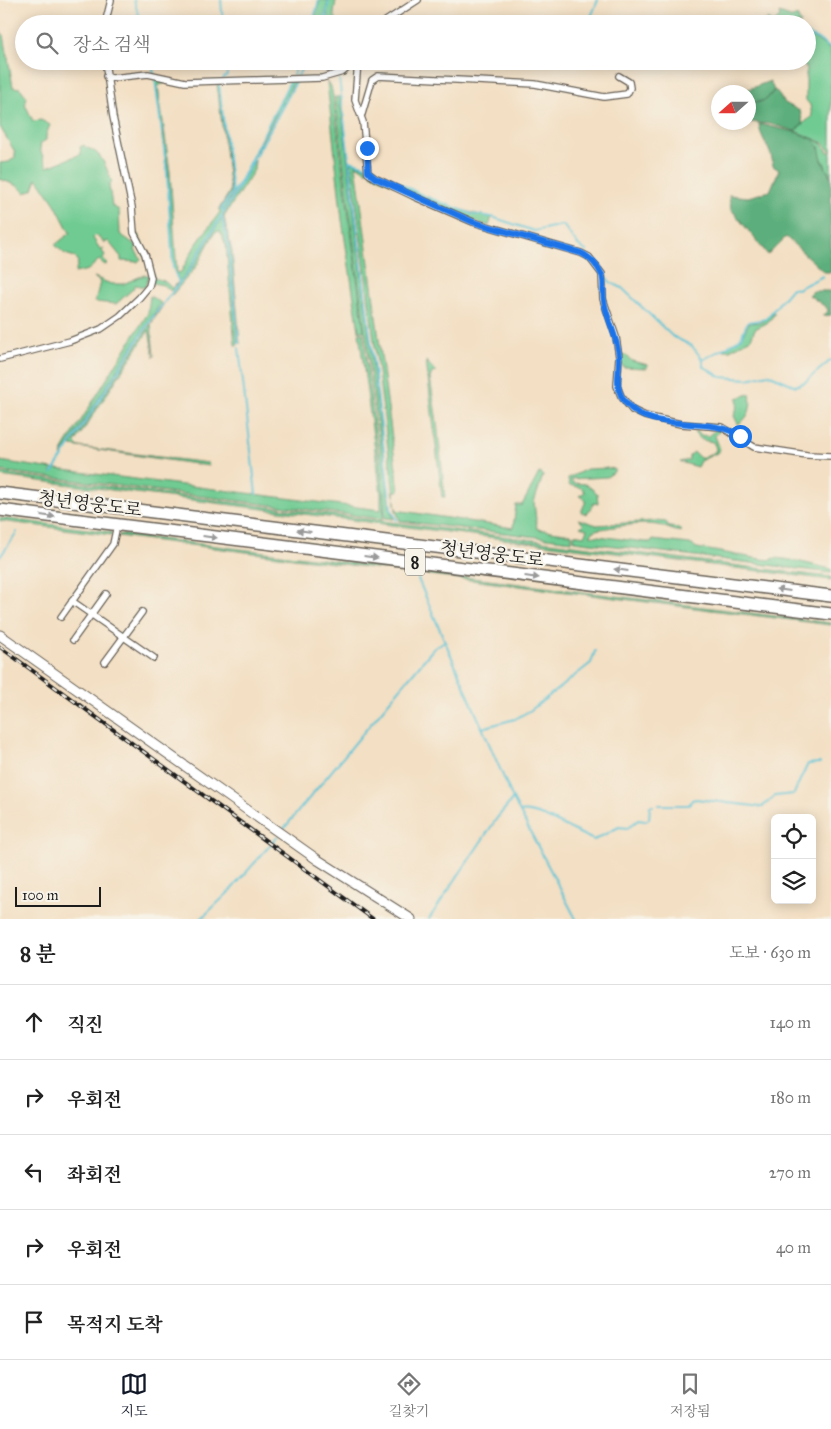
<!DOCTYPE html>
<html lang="ko">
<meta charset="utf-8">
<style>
body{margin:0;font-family:"IM FELL Great Primer","Noto Serif KR",serif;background:#f6f6f6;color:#222}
.controls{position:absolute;right:15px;bottom:15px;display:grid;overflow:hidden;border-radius:8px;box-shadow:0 2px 12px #0003}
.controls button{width:45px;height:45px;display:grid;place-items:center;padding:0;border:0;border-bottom:1px solid #e0e0e0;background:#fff;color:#222;font:25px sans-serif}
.compass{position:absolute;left:711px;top:85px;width:45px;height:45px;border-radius:50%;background:#fff;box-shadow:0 2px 12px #0003;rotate:249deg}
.scale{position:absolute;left:15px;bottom:12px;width:86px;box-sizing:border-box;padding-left:5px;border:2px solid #1c1c1c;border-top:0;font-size:14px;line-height:18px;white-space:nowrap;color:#1c1c1c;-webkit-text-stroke:4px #f7f3e8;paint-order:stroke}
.stop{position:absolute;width:15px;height:15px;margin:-11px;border:4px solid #1a73e8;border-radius:50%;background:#fff}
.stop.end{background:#1a73e8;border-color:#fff;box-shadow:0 1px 5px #0008}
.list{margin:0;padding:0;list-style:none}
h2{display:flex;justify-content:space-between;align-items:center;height:65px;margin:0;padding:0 20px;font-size:21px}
h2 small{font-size:16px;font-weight:400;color:#767676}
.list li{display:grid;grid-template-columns:32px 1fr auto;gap:15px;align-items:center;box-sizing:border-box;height:75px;padding:0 20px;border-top:1px solid #e0e0e0}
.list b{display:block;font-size:19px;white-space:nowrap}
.list em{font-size:16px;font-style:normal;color:#767676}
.icon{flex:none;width:28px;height:28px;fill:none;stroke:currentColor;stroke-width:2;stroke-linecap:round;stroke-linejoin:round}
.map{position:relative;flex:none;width:831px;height:919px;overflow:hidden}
.search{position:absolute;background:#fff;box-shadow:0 2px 12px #0003;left:15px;right:15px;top:15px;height:55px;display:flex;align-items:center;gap:12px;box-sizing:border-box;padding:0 18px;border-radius:28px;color:#767676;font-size:19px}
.sheet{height:440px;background:#fff}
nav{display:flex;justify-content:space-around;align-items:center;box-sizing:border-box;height:70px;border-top:1px solid #e0e0e0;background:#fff;font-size:14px;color:#767676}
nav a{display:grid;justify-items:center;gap:2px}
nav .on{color:#111827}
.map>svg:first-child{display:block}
</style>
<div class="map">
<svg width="831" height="919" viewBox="0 0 831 919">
<rect width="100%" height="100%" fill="#f7f3e8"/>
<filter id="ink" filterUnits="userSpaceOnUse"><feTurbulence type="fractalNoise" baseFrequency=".02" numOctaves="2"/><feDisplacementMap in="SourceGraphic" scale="10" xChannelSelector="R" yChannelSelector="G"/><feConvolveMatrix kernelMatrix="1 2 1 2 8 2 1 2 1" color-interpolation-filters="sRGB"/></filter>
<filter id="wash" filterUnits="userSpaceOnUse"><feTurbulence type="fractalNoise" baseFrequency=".0096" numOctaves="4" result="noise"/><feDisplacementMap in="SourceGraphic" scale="20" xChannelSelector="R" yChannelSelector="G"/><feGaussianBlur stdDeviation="1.12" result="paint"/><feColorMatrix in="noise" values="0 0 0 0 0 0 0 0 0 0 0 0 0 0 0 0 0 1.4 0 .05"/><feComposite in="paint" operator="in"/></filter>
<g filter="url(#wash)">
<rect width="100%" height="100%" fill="#f3dfc3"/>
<g fill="#70cb92" stroke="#467457">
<polygon points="320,0 328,0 325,15 319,24 313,24"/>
<polygon points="329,0 336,0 334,14 338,24 330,24 327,15"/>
<polygon points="779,13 793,18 797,16 801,24 762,24 768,19 774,22 780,17"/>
<polygon points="543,18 579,24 529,24"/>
<path d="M0,31l4,4 9,52 7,1 7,9 -2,7 8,17 8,-1 9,5 -4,10v5l-5,3 -1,6 7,18 34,-13 -1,-7 4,-2c4,5 6,3 10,6 9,5 15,23 18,32l-3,2 3,21 7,4 1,24 17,12 -2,4 6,9 -3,3 -17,-1v-4l-13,-16 -3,2 -9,-8 -3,3 7,11 4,-1 -2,3 3,4 -2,3 4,6 -2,1 -6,-5 -11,10 -13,3 3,-11 -3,-5 -10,-3 -10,-9 15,-12 -15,-29 -18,-26 -4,11 -8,4 -7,-7 -18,-7v-16l9,-1 6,-5v-5l-15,-25z"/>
<polygon points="811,36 831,50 831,152 822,142 795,131 812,116 810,105 806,100 806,68 801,61 807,61 807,44"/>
<polygon points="155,78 167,82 158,86 170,172 177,273 181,272 195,246 220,212 219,209 230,191 217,84 219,83 231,192 220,208 224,211 221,216 187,272 171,291 163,285 153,283 153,279 136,234 136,230 149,257 154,278 164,281 172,288 179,281 173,267 168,172"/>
<polygon points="291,80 295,80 224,210 222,208 239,183"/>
<polygon points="327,82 331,86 333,96 364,331 359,331 342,220"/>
<polygon points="335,97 340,97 390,509 394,519 385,518 379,443"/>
<polygon points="813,139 821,143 828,152 831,153 831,178"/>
<polygon points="255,160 254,170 224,217 232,252 240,344 229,243 223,216"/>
<polygon points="351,162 367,168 367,172 356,165 399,491 394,491 396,510 513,528 516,505 522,505 539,473 542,474 543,476 534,502 537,529 572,534 572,541 400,521 396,510"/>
<path d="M370,169c40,20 78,41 122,48l-3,9 -15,-5 -103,-47z"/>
<polygon points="220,220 222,220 228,244 238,345 235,345 226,245 220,231 215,232 196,267 172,295 172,293 192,268"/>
<polygon points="144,275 149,275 145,287 135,285 133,289 116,304 95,302 100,282 94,277 111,284 123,284"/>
<polygon points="170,294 151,324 154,357 149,330 75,443 79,447 208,463 209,466 71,446"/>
<polygon points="150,296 161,303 61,456 65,446 148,313"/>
<polygon points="774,312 774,315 767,323 755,329 751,339 730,350 722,350 741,338 749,323 762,322"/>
<polygon points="359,333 363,333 384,502 383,519 0,471 0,461 53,469 50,472 52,473 56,469 381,510 381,495"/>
<polygon points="622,354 626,355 632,361 648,365 647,368 623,367 620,361"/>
<polygon points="426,361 436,372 432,373 430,378 437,422 445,497 442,497"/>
<path d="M750,394c2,12 0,24 -12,30l-4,-8 4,-12 -1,-6z"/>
<polygon points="719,427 722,428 715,436 720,449 717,453 700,461 697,467 680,462 689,460 689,456 694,452 700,458 715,452 716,448 713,442 702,440 694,433 696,431 700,435 708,436"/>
<polygon points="609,468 614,469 614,472 607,477 571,479 573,483 586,484 597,493 598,504 594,503 587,514 581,512 586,501 583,497 579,496 585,492 582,488 569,485 568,478 587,469"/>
<polygon points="0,473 788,572 831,577 831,580 0,476"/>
<polygon points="0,518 111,532 112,535 0,521"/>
<path d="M578,519l19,6 57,-4 12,1 3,5 10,1 2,4c-8,-1 -15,-5 -23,-7 -19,-3 -44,2 -63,5l-5,5 55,7h7v-2l38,4 7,4 64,11 10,1 3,-2c19,1 38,7 57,11v4l-257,-32v-7l10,2 3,-7 -7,-2 4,-2z"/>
<polygon points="121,534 831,623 831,625 118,536"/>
</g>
<g fill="#5caf7c" stroke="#3c664c">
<polygon points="770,81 774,90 766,100 749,104 748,92 741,92"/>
<polygon points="775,90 785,103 800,111 803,124 795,131 770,124 749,122 749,105 766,100"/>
<path d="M759,124l36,8 18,7 6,7 3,14 9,18v94h-7l-38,-35 -18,18 -37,-46 -2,-14 19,2 22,-6 9,-21 -6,-4c-1,-18 -14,-29 -14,-42z"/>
<polygon points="813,291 831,291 831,315 823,316 828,311 827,308 809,295"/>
</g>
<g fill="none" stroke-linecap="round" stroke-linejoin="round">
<g stroke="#5ac3d5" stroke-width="2">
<polyline points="134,0 141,24"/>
<polyline points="221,0 223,24"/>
<polyline points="329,0 326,15 329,24"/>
<polyline points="312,24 319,0"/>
<polyline points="320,24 325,15"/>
<polyline points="528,24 543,17 582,24"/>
<polyline points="588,24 598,0"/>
<polyline points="807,34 818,39 831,49"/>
<polyline points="151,61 154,74"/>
<polyline points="337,61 391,509 397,520"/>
<polyline points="293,75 299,61"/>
<polyline points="298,76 305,61"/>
<polyline points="155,79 167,173 173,268 179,283"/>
<polyline points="223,79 227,75 226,61"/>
<polyline points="219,84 232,192"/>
<polyline points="350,161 366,166"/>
<polyline points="370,168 424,196 472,214 492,217 534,231 563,225 577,244 587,252"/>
<polyline points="224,211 221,209 239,183 290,81"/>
<polyline points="222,217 228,244 239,343"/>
<path d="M605,275l5,7 12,6 50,48 20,10 11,14c10,-7 31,-15 38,-23 3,-5 3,-10 7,-15l18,-3 26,-31 5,1 26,-13"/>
<polyline points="239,348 256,494"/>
<polyline points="703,360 703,366 721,377 748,379 768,374 796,386 805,382 831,360"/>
<polyline points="52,473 152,318 188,272 240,185 296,82"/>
<polyline points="0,557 17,532"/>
<polyline points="418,579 513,799 576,919"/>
<polyline points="482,728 515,719 531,710 591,663 595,651"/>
<path d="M658,805h31l3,-5 4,-1 66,8 13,-11 19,-2c4,-11 9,-20 14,-30l12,-1"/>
<path d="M520,812c15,-5 58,22 74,28l25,-13 9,1 10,-8 8,1 3,-2 1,-13h3"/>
<polyline points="281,832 433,649 443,642"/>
<polyline points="201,919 230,891 278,836"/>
<polyline points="429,919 497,818 513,799"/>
</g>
</g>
</g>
<g filter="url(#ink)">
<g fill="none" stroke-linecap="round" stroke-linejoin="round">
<defs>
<g id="minor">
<polyline points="105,24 111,0"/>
<polyline points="381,24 418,0"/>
<polyline points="358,61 355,100 363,122 368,173 375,178 413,196 473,222 581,253 589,257 602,274 603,299 616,337 619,357 617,386 621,396 632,410 645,416 681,424 722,427 754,447 807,455 831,456"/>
<polyline points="106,76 112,78 148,74 185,82 322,78 343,72 356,61"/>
<polyline points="362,114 372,80 378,76 535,84 604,97 627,94 630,88 629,82 619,76"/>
<polyline points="0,359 70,341 101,329 120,316 139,298 149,286 151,278 145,254 134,233 132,207 113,117 105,61"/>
<polyline points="72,601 154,658"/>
<polyline points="61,617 113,544 117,525"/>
<polyline points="73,640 106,594"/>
<polyline points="105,662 142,612"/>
</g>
<polyline id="primary" points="0,635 318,860 411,919"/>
<g id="motorway">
<polyline points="0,493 831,596"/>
<polyline points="0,510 831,614"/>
</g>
</defs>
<use href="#minor" stroke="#676056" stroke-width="8"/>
<use href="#primary" stroke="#676056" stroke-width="11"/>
<use href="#motorway" stroke="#676056" stroke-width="14"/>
<use href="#minor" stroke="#fff" stroke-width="5.5"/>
<use href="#primary" stroke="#fff" stroke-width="9"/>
<use href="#motorway" stroke="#fff" stroke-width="11"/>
<defs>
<polyline id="rail" points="0,647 373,919"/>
</defs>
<use href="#rail" stroke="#1c1c1c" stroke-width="4"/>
<use href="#rail" stroke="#f7f3e8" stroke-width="2" stroke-dasharray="5.5" stroke-linecap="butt"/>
</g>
<defs><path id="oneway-solid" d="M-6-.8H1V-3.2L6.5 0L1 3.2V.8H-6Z" transform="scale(1.25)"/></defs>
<g fill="#999">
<use href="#oneway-solid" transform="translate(48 516) rotate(7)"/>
<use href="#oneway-solid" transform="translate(304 531) rotate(-173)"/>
<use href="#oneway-solid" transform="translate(210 537) rotate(7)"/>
<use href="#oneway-solid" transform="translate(371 557) rotate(7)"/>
<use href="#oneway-solid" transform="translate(621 570) rotate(-173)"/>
<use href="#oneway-solid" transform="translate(532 577) rotate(7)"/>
<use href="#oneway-solid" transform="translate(783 590) rotate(-173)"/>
</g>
</g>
<g fill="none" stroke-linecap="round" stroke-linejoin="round" filter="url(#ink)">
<path stroke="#1a73e8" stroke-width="6" d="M367,148l1,24 7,6 98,44 108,31c9,4 17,13 21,22 3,8 0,17 2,26 3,19 13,35 15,55 1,17 -6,32 7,47 26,32 82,11 114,33"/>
</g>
<g text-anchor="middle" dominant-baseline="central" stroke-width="4.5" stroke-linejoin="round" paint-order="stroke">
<rect fill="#f7f3e8" stroke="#5e5c59" stroke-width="1" x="405" y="548.5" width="20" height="27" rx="4"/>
<g font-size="16" font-weight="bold" fill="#1c1c1c">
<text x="415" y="562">8</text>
</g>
<g font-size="18" fill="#1c1c1c" stroke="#f7f3e8">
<text transform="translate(90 504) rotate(7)">청년영웅도로</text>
<text transform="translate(492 554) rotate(7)">청년영웅도로</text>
</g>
</g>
</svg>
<div class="controls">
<button><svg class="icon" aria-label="locate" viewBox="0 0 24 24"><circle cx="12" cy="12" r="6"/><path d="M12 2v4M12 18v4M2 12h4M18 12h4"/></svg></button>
<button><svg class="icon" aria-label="layers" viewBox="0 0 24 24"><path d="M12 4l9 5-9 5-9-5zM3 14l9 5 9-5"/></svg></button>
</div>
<svg class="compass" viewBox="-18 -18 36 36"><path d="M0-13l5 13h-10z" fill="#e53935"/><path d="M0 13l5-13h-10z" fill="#767676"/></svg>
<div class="scale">100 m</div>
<div class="stop" style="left:740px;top:436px"></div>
<div class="stop end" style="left:367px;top:148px"></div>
<div class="search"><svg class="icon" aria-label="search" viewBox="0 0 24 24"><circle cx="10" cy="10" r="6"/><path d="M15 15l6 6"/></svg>장소 검색</div>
</div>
<section class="sheet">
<h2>8 분<small>도보 · 630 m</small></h2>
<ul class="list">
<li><svg class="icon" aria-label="ahead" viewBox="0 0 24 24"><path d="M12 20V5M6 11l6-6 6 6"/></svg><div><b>직진</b></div><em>140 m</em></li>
<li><svg class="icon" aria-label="right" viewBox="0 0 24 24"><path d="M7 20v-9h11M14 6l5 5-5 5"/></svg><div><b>우회전</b></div><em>180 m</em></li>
<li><svg class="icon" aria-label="left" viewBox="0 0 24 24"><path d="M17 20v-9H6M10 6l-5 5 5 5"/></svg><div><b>좌회전</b></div><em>270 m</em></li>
<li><svg class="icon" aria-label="right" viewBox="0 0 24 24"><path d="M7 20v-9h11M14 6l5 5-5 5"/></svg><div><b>우회전</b></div><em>40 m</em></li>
<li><svg class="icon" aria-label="arrive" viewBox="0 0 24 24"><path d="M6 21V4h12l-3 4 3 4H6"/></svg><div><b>목적지 도착</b></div></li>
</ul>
</section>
<nav>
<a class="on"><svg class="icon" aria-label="map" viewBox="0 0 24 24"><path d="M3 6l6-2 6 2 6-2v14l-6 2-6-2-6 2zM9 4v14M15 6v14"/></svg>지도</a>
<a><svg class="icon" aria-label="directions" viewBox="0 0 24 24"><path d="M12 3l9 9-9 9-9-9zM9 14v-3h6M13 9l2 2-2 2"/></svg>길찾기</a>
<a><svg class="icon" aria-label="saved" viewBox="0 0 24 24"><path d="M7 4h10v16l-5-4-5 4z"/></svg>저장됨</a>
</nav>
